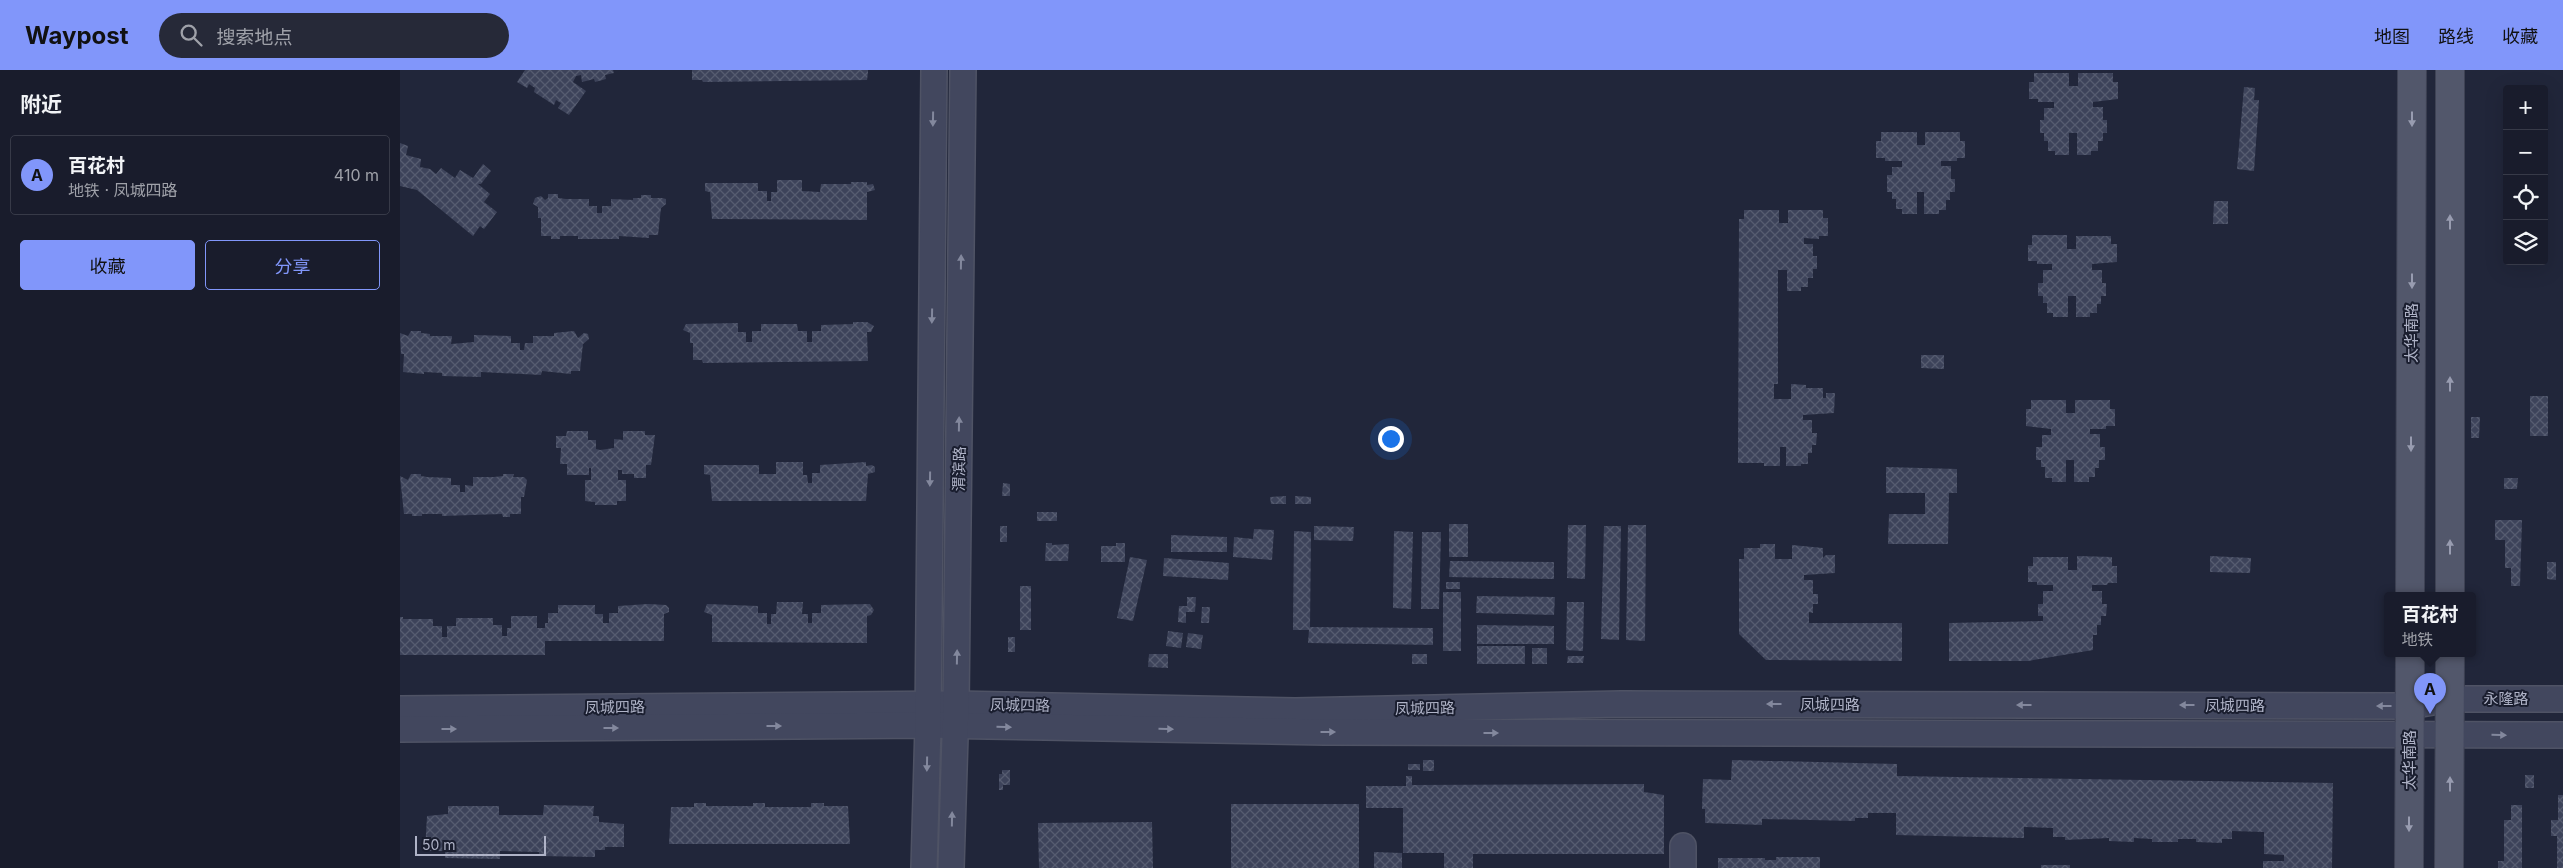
<!DOCTYPE html>
<html lang="zh">
<meta charset="utf-8">
<style>
body{margin:0;font-family:Inter,"Noto Sans SC",sans-serif;background:#262938;color:#f1f3f6}
.controls{position:absolute;right:15px;top:15px;display:grid;overflow:hidden;border-radius:5px;box-shadow:0 5px 20px #0002}
.controls button{width:45px;height:45px;display:grid;place-items:center;padding:0;border:0;border-bottom:1px solid #373a48;background:#191c2c;color:#f1f3f6;font:25px sans-serif}
.scale{position:absolute;left:15px;bottom:12px;width:131px;box-sizing:border-box;padding-left:5px;border:2px solid #afb3c7;border-top:0;font-size:14px;line-height:18px;white-space:nowrap;color:#afb3c7;-webkit-text-stroke:4px #1a1e2f;paint-order:stroke}
.you{position:absolute;left:990px;top:368px;width:18px;height:18px;margin:-12px;border:4px solid #fff;border-radius:50%;background:#1a73e8;box-shadow:0 0 0 8px #1a73e833}
.badge{display:grid;place-items:center;width:32px;height:32px;border-radius:50%;background:#8196fa;color:#111;font-size:16px;font-weight:700}
.pin{position:absolute;translate:-50% -41px;filter:drop-shadow(0 1px 2px #0008)}
.pin::after{content:'';position:absolute;top:26px;width:18px;height:15px;background:inherit;clip-path:polygon(0 0,100% 0,50% 100%)}
.popup{position:absolute;left:1984px;top:522px;width:92px;height:65px;box-sizing:border-box;display:grid;place-content:center;border-radius:5px;background:#191c2c;filter:drop-shadow(0 1px 4px #0005);font-size:16px;white-space:nowrap;color:#9fa1a9}
.popup b{font-size:19px;color:#f1f3f6}
.popup::after{content:'';position:absolute;left:50%;top:100%;margin-left:-10px;border:10px solid transparent;border-top-color:#191c2c}
.list{margin:0;padding:0;list-style:none}
h2{display:flex;justify-content:space-between;align-items:center;height:65px;margin:0;padding:0 20px;font-size:21px}
h2 small{font-size:16px;font-weight:400;color:#9fa1a9}
.list li{display:grid;grid-template-columns:32px 1fr auto;gap:15px;align-items:center;box-sizing:border-box;height:80px;margin:0 10px 10px;padding:0 10px;border:1px solid #373a48;border-radius:5px}
.list b{display:block;font-size:19px;white-space:nowrap}
.list p{margin:0;font-size:16px;white-space:nowrap;color:#9fa1a9}
.list em{font-size:16px;font-style:normal;color:#9fa1a9}
.actions{display:flex;gap:10px;padding:15px 20px}
.actions a{flex:1;padding:11px 0;border:1px solid #8196fa;border-radius:5px;text-align:center;font-size:18px;color:#8196fa}
.actions .main{background:#8196fa;color:#111}
.icon{flex:none;width:28px;height:28px;fill:none;stroke:currentColor;stroke-width:2;stroke-linecap:round;stroke-linejoin:round}
.map{position:relative;flex:none;width:2163px;height:798px;overflow:hidden}
header{display:flex;align-items:center;gap:30px;box-sizing:border-box;height:70px;padding:0 25px;background:#8196fa;color:#111}
header strong{font-size:24px}
nav{display:flex;gap:28px;margin-inline-start:auto;font-size:18px}
.search{width:350px;height:45px;background:#262938;display:flex;align-items:center;gap:12px;box-sizing:border-box;padding:0 18px;border-radius:28px;color:#9fa1a9;font-size:19px}
main{display:flex}
aside{flex:1;background:#191c2c}
.map>svg:first-child{display:block}
</style>
<header>
<strong>Waypost</strong>
<div class="search"><svg class="icon" aria-label="search" viewBox="0 0 24 24"><circle cx="10" cy="10" r="6"/><path d="M15 15l6 6"/></svg>搜索地点</div>
<nav><a>地图</a><a>路线</a><a>收藏</a></nav>
</header>
<main>
<aside>
<h2>附近<small></small></h2>
<ul class="list">
<li><span class="badge">A</span><div><b>百花村</b><p>地铁 · 凤城四路</p></div><em>410 m</em></li>
</ul>
<div class="actions"><a class="main">收藏</a><a>分享</a></div>
</aside>
<div class="map">
<svg width="2163" height="798" viewBox="0 0 2163 798">
<defs>
<pattern id="building-cross-hatch" width="8" height="8" patternUnits="userSpaceOnUse" patternTransform="scale(1.25)"><rect width="8" height="8" fill="#3d435a"/><path d="M0 0l8 8M0 8l8-8" fill="none" stroke="#565c70"/></pattern>
</defs>
<rect width="100%" height="100%" fill="#21263a"/>
<g fill="url(#building-cross-hatch)">
<polygon points="125,0 213,0 214,3 205,5 206,9 195,12 194,9 182,12 181,5 176,6 173,12 186,21 169,45 158,38 161,33 156,30 154,35 134,22 135,18 129,14 127,18 117,12"/>
<polygon points="292,0 468,0 468,3 467,10 303,12 302,10 292,10"/>
<polygon points="1634,3 1669,3 1669,16 1678,16 1678,3 1713,3 1713,12 1718,12 1718,29 1693,32 1693,37 1703,37 1703,50 1707,50 1707,63 1703,63 1703,71 1698,71 1698,81 1691,81 1691,85 1677,85 1677,63 1669,63 1669,85 1655,85 1655,81 1648,81 1648,71 1644,71 1644,63 1640,63 1640,50 1644,50 1644,38 1654,38 1654,32 1638,32 1638,29 1629,29 1629,12 1634,12"/>
<polygon points="1844,17 1855,18 1854,30 1859,30 1854,101 1837,99"/>
<polygon points="1481,62 1517,62 1517,75 1525,75 1525,62 1560,62 1560,71 1565,71 1565,88 1557,88 1557,91 1541,91 1541,96 1551,96 1551,109 1555,109 1555,122 1550,122 1550,130 1546,130 1546,140 1539,140 1539,144 1524,144 1524,122 1517,122 1517,144 1502,144 1502,139 1496,139 1496,129 1492,129 1492,122 1487,122 1487,105 1492,105 1492,97 1502,97 1502,91 1485,91 1485,88 1476,88 1476,71 1481,71"/>
<polygon points="0,73 8,76 6,85 21,89 20,97 30,99 36,104 41,98 55,108 60,100 73,108 83,94 91,101 81,114 78,114 90,124 84,132 97,142 84,159 80,156 73,166 17,120 0,116"/>
<polygon points="377,110 402,110 402,121 420,122 421,114 451,114 451,112 467,112 467,115 473,114 475,120 467,122 467,150 312,149 310,122 305,121 305,113 358,113 358,121 367,121 367,131 371,131 371,122 377,122"/>
<polygon points="148,124 158,124 158,128 166,129 189,129 189,136 197,136 197,143 202,143 202,136 211,136 211,129 233,130 233,128 241,128 241,125 251,125 251,128 262,128 266,129 266,134 261,138 258,165 249,165 249,168 219,166 219,169 178,169 178,166 160,166 160,169 151,169 151,166 141,166 141,148 138,148 138,137 133,134 135,128 141,126 145,130 148,128"/>
<polygon points="1814,131 1828,131 1828,154 1813,154"/>
<polygon points="1344,140 1379,140 1379,153 1388,153 1388,140 1423,140 1423,148 1428,148 1428,166 1419,166 1419,169 1404,168 1404,174 1413,174 1413,186 1417,186 1417,199 1413,199 1413,208 1408,208 1408,217 1401,217 1401,221 1387,221 1387,200 1378,200 1378,314 1374,314 1374,329 1391,329 1391,314 1406,315 1406,318 1423,318 1423,328 1426,328 1426,323 1435,323 1434,343 1403,345 1403,350 1412,350 1412,363 1417,363 1416,375 1412,375 1412,383 1408,383 1408,394 1401,394 1401,396 1386,396 1386,377 1380,377 1380,396 1364,396 1364,393 1338,393 1339,149 1344,149"/>
<polygon points="1632,165 1667,165 1667,179 1676,179 1676,166 1711,166 1711,174 1717,174 1717,192 1692,194 1692,200 1702,200 1702,213 1706,213 1706,226 1701,226 1701,234 1697,234 1697,243 1690,243 1690,247 1676,247 1676,226 1668,226 1668,247 1653,247 1653,243 1647,243 1647,233 1643,233 1643,226 1638,226 1638,213 1643,213 1643,200 1652,200 1652,194 1637,194 1637,191 1628,191 1628,175 1632,175"/>
<polygon points="453,252 467,252 474,256 471,262 467,262 468,291 303,293 302,290 293,290 293,273 290,273 290,263 283,260 286,254 338,253 338,262 346,262 346,272 352,272 352,261 361,261 361,254 397,254 398,261 407,261 407,272 412,272 412,261 421,261 421,255 453,254"/>
<polygon points="11,261 21,261 21,263 30,264 30,266 52,266 51,274 74,272 74,265 111,266 111,273 120,273 120,280 124,280 125,273 133,273 133,266 154,266 154,263 174,261 178,268 184,263 188,264 189,269 183,274 180,301 171,301 171,304 142,301 141,305 81,302 81,307 42,306 42,303 24,302 24,304 3,302 4,284 1,284 0,263 8,266"/>
<polygon points="1521,285 1544,285 1544,299 1521,298"/>
<rect x="2130" y="326" width="18" height="40"/>
<polygon points="1631,330 1666,330 1666,343 1675,343 1675,330 1710,330 1710,339 1715,339 1715,356 1706,356 1706,359 1690,359 1690,364 1700,364 1700,377 1705,377 1705,390 1699,390 1699,398 1695,398 1695,407 1689,407 1689,412 1674,412 1674,390 1666,390 1666,412 1652,412 1652,408 1645,408 1645,397 1641,397 1641,390 1636,390 1636,377 1642,377 1642,365 1651,365 1651,359 1626,356 1626,339 1631,339"/>
<polygon points="2071,347 2080,347 2079,368 2071,368"/>
<polygon points="167,361 188,361 188,370 196,370 196,379 200,380 214,378 214,369 223,370 223,361 245,361 245,365 255,365 251,395 246,395 246,408 234,408 234,404 222,404 222,400 218,400 218,410 226,410 226,431 217,431 217,435 195,435 195,432 185,431 185,410 191,410 191,398 189,398 189,405 167,405 167,394 160,394 161,378 156,378 156,366 166,366"/>
<polygon points="376,392 403,392 403,405 407,405 408,413 412,413 412,403 420,403 420,395 466,392 466,396 472,395 475,397 475,402 468,404 466,431 312,431 310,405 304,404 304,395 359,395 359,404 376,404"/>
<polygon points="1486,397 1557,399 1557,423 1549,423 1548,474 1488,474 1489,444 1525,444 1525,423 1486,423"/>
<polygon points="11,404 21,404 21,406 27,407 51,408 51,415 60,415 60,422 65,422 65,415 73,416 73,407 94,407 103,406 103,404 114,404 113,407 124,407 127,410 124,427 121,427 121,444 110,444 110,447 103,447 102,444 42,446 42,444 22,444 22,446 12,446 12,444 4,444 0,406 8,410"/>
<polygon points="2104,408 2118,408 2117,419 2104,419"/>
<polygon points="603,413 610,414 610,426 602,426"/>
<polygon points="886,426 886,434 871,434 870,427"/>
<polygon points="895,426 911,427 911,434 895,434"/>
<rect x="637" y="442" width="20" height="9"/>
<polygon points="2095,450 2122,450 2120,516 2111,516 2111,498 2105,498 2105,470 2095,470"/>
<rect x="1049" y="454" width="19" height="33"/>
<polygon points="1168,455 1186,455 1185,509 1167,508"/>
<polygon points="1228,455 1246,455 1245,571 1226,570"/>
<rect x="600" y="456" width="7" height="16"/>
<polygon points="914,456 954,457 953,471 914,470"/>
<polygon points="1204,456 1221,456 1219,570 1201,569"/>
<polygon points="854,459 874,460 872,490 833,487 834,467 853,469"/>
<polygon points="894,461 911,462 910,557 1033,558 1033,575 908,573 909,560 893,560"/>
<polygon points="994,461 1013,462 1011,539 993,538"/>
<polygon points="1022,462 1041,462 1039,539 1021,539"/>
<polygon points="771,465 827,467 827,482 771,482"/>
<polygon points="646,473 652,473 652,475 669,474 668,491 645,491"/>
<polygon points="716,473 725,473 725,492 701,492 701,476 716,476"/>
<polygon points="1360,474 1375,474 1375,489 1392,489 1392,475 1423,478 1423,488 1426,485 1435,485 1435,503 1404,505 1404,510 1413,510 1413,524 1418,524 1418,534 1413,534 1413,543 1409,542 1409,553 1502,553 1502,591 1366,590 1339,564 1339,489 1344,489 1344,478 1360,478"/>
<polygon points="1677,486 1712,487 1712,496 1717,496 1717,513 1708,513 1707,515 1692,515 1692,521 1702,521 1702,534 1707,534 1706,546 1701,546 1701,555 1697,555 1697,565 1693,565 1693,580 1628,591 1549,591 1549,553 1643,551 1643,546 1638,546 1638,534 1643,534 1643,521 1653,521 1653,515 1637,515 1637,512 1628,512 1628,496 1633,496 1633,487 1668,487 1668,500 1677,500"/>
<polygon points="1810,486 1851,488 1850,503 1810,502"/>
<polygon points="730,487 747,490 733,551 717,548"/>
<polygon points="764,488 829,493 828,510 763,506"/>
<polygon points="1050,491 1154,492 1154,509 1049,507"/>
<polygon points="2147,492 2156,492 2156,510 2147,509"/>
<rect x="1046" y="512" width="14" height="7"/>
<rect x="620" y="516" width="11" height="44"/>
<rect x="1043" y="522" width="18" height="59"/>
<polygon points="1077,526 1155,527 1154,545 1076,543"/>
<polygon points="787,527 796,527 795,542 786,542 786,553 778,552 779,536 787,536"/>
<polygon points="377,532 403,532 402,544 408,544 408,553 412,553 412,543 421,543 421,535 470,534 474,540 471,545 467,546 467,573 312,572 312,545 304,542 307,534 358,536 358,543 367,543 367,554 371,554 371,544 376,544"/>
<polygon points="1167,532 1184,532 1183,581 1166,580"/>
<polygon points="248,534 266,535 269,538 269,542 264,544 264,571 145,571 145,585 0,585 0,547 3,547 3,549 33,549 33,556 42,556 42,567 47,567 47,556 56,556 56,548 93,548 93,555 102,555 102,566 107,566 107,558 111,558 111,546 137,546 137,558 145,558 145,553 148,553 148,543 158,543 158,535 195,535 195,544 203,544 203,553 209,553 209,543 218,543 218,536"/>
<polygon points="802,537 810,537 809,553 801,553"/>
<polygon points="1077,555 1154,556 1154,574 1077,574"/>
<polygon points="768,561 783,563 781,578 766,576"/>
<polygon points="788,563 803,565 801,579 786,577"/>
<rect x="608" y="567" width="7" height="15"/>
<rect x="1077" y="576" width="48" height="18"/>
<rect x="1132" y="578" width="15" height="16"/>
<polygon points="749,584 768,584 768,598 748,597"/>
<rect x="1012" y="584" width="15" height="10"/>
<polygon points="1168,586 1184,586 1183,593 1167,593"/>
<rect x="1023" y="690" width="11" height="11"/>
<polygon points="1332,690 1497,694 1497,706 1933,713 1932,798 1863,798 1863,791 1884,791 1884,785 1864,784 1864,762 1832,761 1832,769 1822,769 1822,773 1796,772 1796,769 1778,769 1778,772 1752,772 1752,769 1734,768 1734,772 1709,771 1709,768 1665,770 1665,767 1653,767 1653,758 1624,757 1624,768 1496,765 1496,743 1468,743 1468,748 1455,748 1455,751 1362,749 1362,755 1305,753 1305,739 1302,739 1303,709 1331,710"/>
<rect x="1008" y="694" width="12" height="6"/>
<polygon points="602,700 610,700 610,715 603,715 603,720 599,720 599,704 602,704"/>
<rect x="2125" y="705" width="9" height="13"/>
<polygon points="1006,706 1012,706 1012,715 1244,714 1244,722 1264,725 1264,784 1073,784 1073,798 1044,798 1044,783 1003,783 1003,738 966,738 966,716 1006,716"/>
<polygon points="2158,725 2163,725 2163,798 2157,798 2157,766 2151,766 2151,750 2158,750"/>
<polygon points="294,733 306,733 306,736 353,736 353,733 365,733 365,737 411,737 411,733 424,733 424,736 448,736 450,774 269,774 271,737 294,737"/>
<rect x="831" y="734" width="128" height="64"/>
<polygon points="144,735 194,736 193,746 199,746 199,752 224,754 224,777 205,777 205,780 195,780 195,787 139,786 139,782 100,781 100,789 45,788 45,781 25,781 27,746 48,744 48,736 99,736 99,745 143,745"/>
<polygon points="2111,735 2122,735 2122,798 2098,798 2098,791 2104,791 2104,750 2111,750"/>
<polygon points="752,752 753,798 639,798 638,753"/>
<polygon points="974,782 1002,783 1002,798 974,798"/>
<polygon points="1376,787 1420,787 1420,798 1318,798 1318,788 1365,788 1365,790 1376,790"/>
<rect x="1641" y="795" width="29" height="3"/>
</g>
<g fill="none" stroke-linecap="round" stroke-linejoin="round">
<defs>
<g id="secondary">
<polyline points="0,639 556,634 895,641 1221,634 2010,636 2050,629 2163,629"/>
<polyline points="0,659 528,655 924,662 2163,665"/>
<polyline points="1283,776 1283,798"/>
<polyline points="524,798 528,655 534,0"/>
<polyline points="551,798 556,634 563,0"/>
</g>
<g id="primary">
<polyline points="2050,0 2050,525"/>
<polyline points="2010,525 2012,0"/>
<polyline points="2009,798 2010,583"/>
<polyline points="2049,798 2050,583"/>
</g>
</defs>
<use href="#secondary" stroke="#4f5365" stroke-width="28"/>
<use href="#primary" stroke="#3e4254" stroke-width="30"/>
<use href="#secondary" stroke="#42475e" stroke-width="25"/>
<use href="#primary" stroke="#52576b" stroke-width="28"/>
</g>
<defs><path id="oneway-solid" d="M-6-.8H1V-3.2L6.5 0L1 3.2V.8H-6Z" transform="scale(1.25)"/></defs>
<g fill="#83889d">
<use href="#oneway-solid" transform="translate(533 49) rotate(91)"/>
<use href="#oneway-solid" transform="translate(561 192) rotate(-89)"/>
<use href="#oneway-solid" transform="translate(532 246) rotate(91)"/>
<use href="#oneway-solid" transform="translate(559 354) rotate(-89)"/>
<use href="#oneway-solid" transform="translate(530 409) rotate(91)"/>
<use href="#oneway-solid" transform="translate(557 587) rotate(-89)"/>
<use href="#oneway-solid" transform="translate(1374 634) rotate(-180)"/>
<use href="#oneway-solid" transform="translate(1624 635) rotate(-180)"/>
<use href="#oneway-solid" transform="translate(1787 635) rotate(-180)"/>
<use href="#oneway-solid" transform="translate(1984 636) rotate(-180)"/>
<use href="#oneway-solid" transform="translate(374 656)"/>
<use href="#oneway-solid" transform="translate(604 657) rotate(1)"/>
<use href="#oneway-solid" transform="translate(211 658)"/>
<use href="#oneway-solid" transform="translate(49 659)"/>
<use href="#oneway-solid" transform="translate(766 659) rotate(1)"/>
<use href="#oneway-solid" transform="translate(928 662)"/>
<use href="#oneway-solid" transform="translate(1091 663)"/>
<use href="#oneway-solid" transform="translate(2099 665) rotate(1)"/>
<use href="#oneway-solid" transform="translate(527 694) rotate(91)"/>
<use href="#oneway-solid" transform="translate(552 749) rotate(-89)"/>
</g>
<g fill="#989cb0">
<use href="#oneway-solid" transform="translate(2012 49) rotate(90)"/>
<use href="#oneway-solid" transform="translate(2050 152) rotate(-90)"/>
<use href="#oneway-solid" transform="translate(2012 211) rotate(90)"/>
<use href="#oneway-solid" transform="translate(2050 314) rotate(-90)"/>
<use href="#oneway-solid" transform="translate(2011 374) rotate(90)"/>
<use href="#oneway-solid" transform="translate(2050 477) rotate(-90)"/>
<use href="#oneway-solid" transform="translate(2050 714) rotate(-90)"/>
<use href="#oneway-solid" transform="translate(2009 754) rotate(90)"/>
</g>
<g text-anchor="middle" dominant-baseline="central" stroke-width="4" stroke-linejoin="round" paint-order="stroke">
<g font-size="15" fill="#afb3c7" stroke="#1a1e2f">
<text transform="translate(2011 263) rotate(-90)">太华南路</text>
<text transform="translate(559 399) rotate(-89)">渭滨路</text>
<text x="2106" y="628">永隆路</text>
<text x="1430" y="634">凤城四路</text>
<text transform="translate(620 635) rotate(1)">凤城四路</text>
<text x="1835" y="635">凤城四路</text>
<text transform="translate(215 637) rotate(-1)">凤城四路</text>
<text transform="translate(1025 638) rotate(-1)">凤城四路</text>
<text transform="translate(2009 690) rotate(-90)">太华南路</text>
</g>
</g>
</svg>
<div class="controls">
<button>+</button>
<button>−</button>
<button><svg class="icon" aria-label="locate" viewBox="0 0 24 24"><circle cx="12" cy="12" r="6"/><path d="M12 2v4M12 18v4M2 12h4M18 12h4"/></svg></button>
<button><svg class="icon" aria-label="layers" viewBox="0 0 24 24"><path d="M12 4l9 5-9 5-9-5zM3 14l9 5 9-5"/></svg></button>
</div>
<div class="scale">50 m</div>
<div class="you"></div>
<div class="pin badge" style="left:2030px;top:644px">A</div>
<div class="popup"><b>百花村</b>地铁</div>
</div>
</main>
